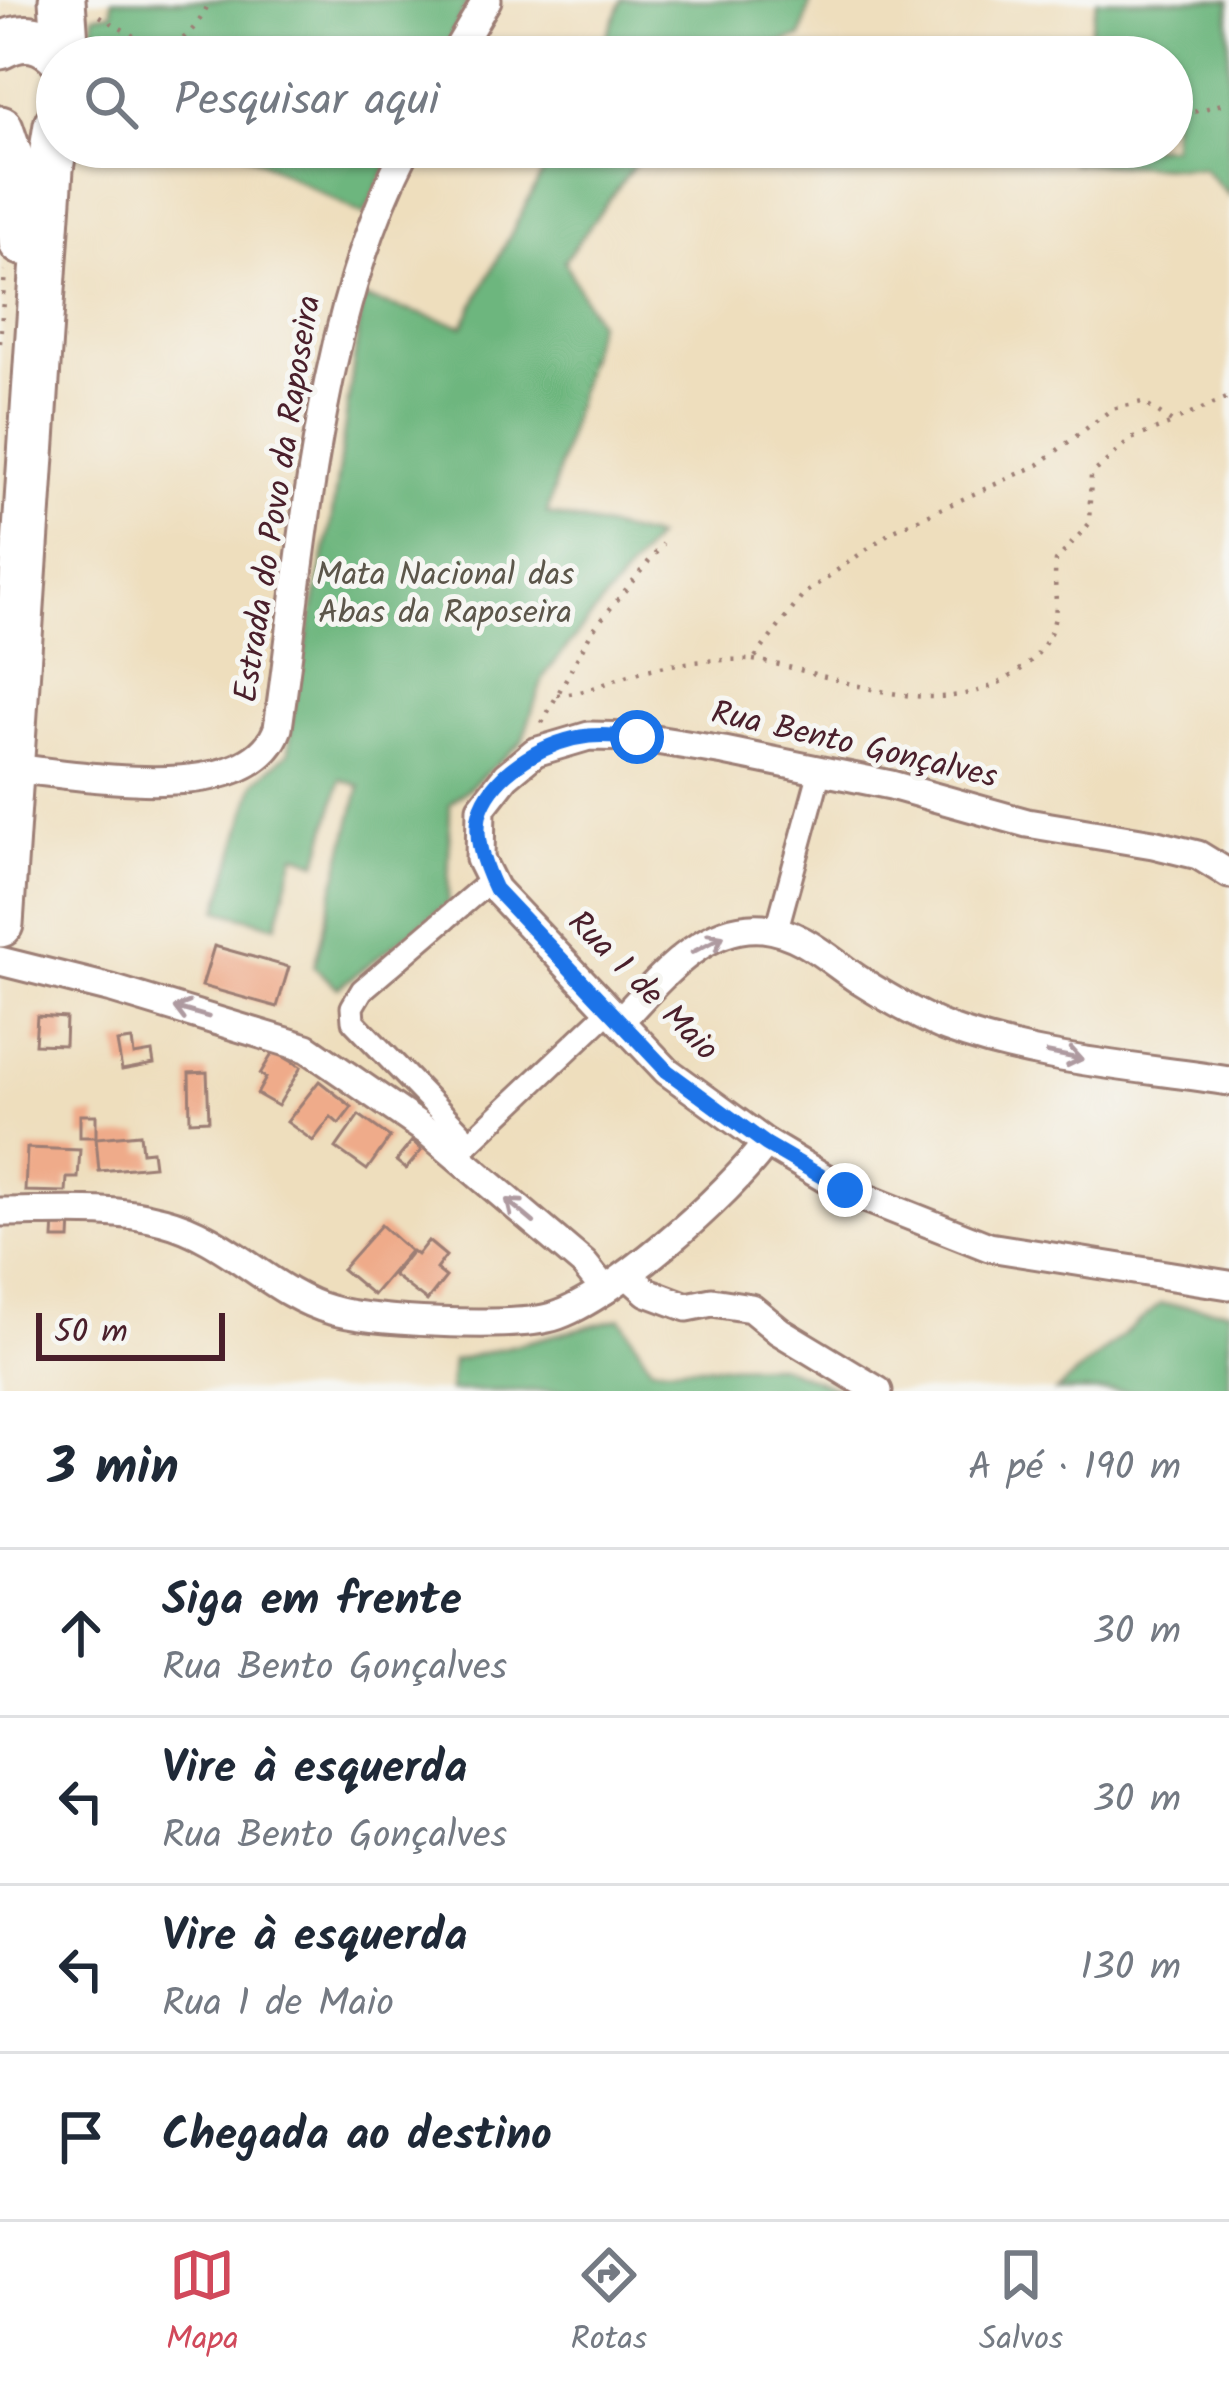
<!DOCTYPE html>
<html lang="pt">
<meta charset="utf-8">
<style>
body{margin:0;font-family:Kalam,sans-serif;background:#f2f2f3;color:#1f2937}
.scale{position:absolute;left:36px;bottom:30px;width:189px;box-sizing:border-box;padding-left:12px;border:6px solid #4a1f2b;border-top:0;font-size:33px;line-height:42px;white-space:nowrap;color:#4a1f2b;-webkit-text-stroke:9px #f6f6f2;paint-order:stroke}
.stop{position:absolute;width:36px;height:36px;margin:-27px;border:9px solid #1a73e8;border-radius:50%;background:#fff}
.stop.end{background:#1a73e8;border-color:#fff;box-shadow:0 3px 12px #0008}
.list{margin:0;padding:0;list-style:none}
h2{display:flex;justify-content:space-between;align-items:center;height:156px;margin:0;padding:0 48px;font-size:51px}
h2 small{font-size:39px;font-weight:400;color:#747a83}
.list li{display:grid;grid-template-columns:78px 1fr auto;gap:36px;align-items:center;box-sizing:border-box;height:168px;padding:0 48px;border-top:3px solid #e0e1e3}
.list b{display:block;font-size:45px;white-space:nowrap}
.list p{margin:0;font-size:39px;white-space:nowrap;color:#747a83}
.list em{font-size:39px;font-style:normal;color:#747a83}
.icon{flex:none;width:66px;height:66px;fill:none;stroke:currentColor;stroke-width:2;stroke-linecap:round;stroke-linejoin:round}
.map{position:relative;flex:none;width:1229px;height:1391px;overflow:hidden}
.search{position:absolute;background:#fff;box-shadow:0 3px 9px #0004;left:36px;right:36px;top:36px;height:132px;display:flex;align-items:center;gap:30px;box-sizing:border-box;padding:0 42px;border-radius:66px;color:#747a83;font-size:45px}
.sheet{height:828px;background:#fff}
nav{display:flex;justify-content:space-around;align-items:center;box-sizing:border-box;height:168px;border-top:3px solid #e0e1e3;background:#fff;font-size:33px;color:#747a83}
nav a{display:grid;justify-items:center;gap:6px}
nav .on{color:#d1495b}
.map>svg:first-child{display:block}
</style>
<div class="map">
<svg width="1229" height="1391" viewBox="0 0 1229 1391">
<rect width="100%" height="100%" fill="#f6f6f2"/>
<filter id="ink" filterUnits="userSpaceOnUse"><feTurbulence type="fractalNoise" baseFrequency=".00833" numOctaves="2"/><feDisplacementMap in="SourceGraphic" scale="24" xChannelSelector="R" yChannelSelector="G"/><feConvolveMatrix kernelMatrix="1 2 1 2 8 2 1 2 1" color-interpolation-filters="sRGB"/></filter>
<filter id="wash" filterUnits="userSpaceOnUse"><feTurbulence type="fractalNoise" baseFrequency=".004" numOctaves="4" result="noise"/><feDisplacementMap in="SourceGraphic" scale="48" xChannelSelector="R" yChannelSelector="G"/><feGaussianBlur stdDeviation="2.7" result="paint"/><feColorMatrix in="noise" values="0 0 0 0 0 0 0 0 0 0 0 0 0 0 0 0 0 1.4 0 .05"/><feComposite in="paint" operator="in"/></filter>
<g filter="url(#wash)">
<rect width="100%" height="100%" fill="#eedebd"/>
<g fill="#6db67e" stroke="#5c6a54" stroke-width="3">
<polygon points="112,0 469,0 441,57 90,57 94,15 112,13"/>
<polygon points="622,0 811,0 801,37 729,57 598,57"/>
<polygon points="1097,0 1229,0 1229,196 1203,168 1071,163 1073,147 1172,147 1172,57 1085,57"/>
<polygon points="233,147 397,147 364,215"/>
<polygon points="556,147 648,147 564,261 597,322 547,514 655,538 544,676 522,742 450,804 448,903 338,988 314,967 360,786 341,779 318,862 295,854 276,926 218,910 255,782 289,752 292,713 331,522 363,298 463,326"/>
<polygon points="1160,1304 1229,1310 1229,1391 1056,1391"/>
<polygon points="621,1318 651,1367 778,1365 843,1391 449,1391 452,1361"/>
</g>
<g id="blocks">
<g fill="#efab8a">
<polygon points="214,946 289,967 277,1007 202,986"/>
<polygon points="37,1016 66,1018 65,1045 35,1044"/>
<polygon points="132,1040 134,1055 152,1052 154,1064 122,1070 117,1042"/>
<polygon points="274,1051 301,1067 278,1106 257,1094 266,1078 260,1074"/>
<polygon points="207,1072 209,1120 190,1121 189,1073"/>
<polygon points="319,1081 352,1107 339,1124 331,1117 313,1141 287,1122"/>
<rect x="80" y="1115" width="16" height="22"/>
<polygon points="359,1115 390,1137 367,1170 336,1148"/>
<polygon points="140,1134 142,1152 152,1151 154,1166 99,1171 96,1138"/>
<polygon points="412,1141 422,1150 406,1169 396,1161"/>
<polygon points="27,1148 80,1150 78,1178 67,1178 66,1192 25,1191"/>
<polygon points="54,1218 71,1218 70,1239 53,1239"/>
<polygon points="381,1225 410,1251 373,1295 342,1269"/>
<polygon points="428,1241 446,1256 436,1269 446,1277 427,1301 393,1275 412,1251 417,1255"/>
</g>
</g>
</g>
<g filter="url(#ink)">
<use href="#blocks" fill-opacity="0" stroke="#9c7e74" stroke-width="3"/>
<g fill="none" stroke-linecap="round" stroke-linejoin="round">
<defs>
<g id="pedestrian">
<polyline points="776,932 820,771"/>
<polyline points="470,1142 353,1021 352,1007 362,990 491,880"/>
<polyline points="462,1150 610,1010"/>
</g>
<g id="minor">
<polyline points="453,57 487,0"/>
<path d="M10,768c68,6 240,41 268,-40 27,-191 40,-408 129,-581"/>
<polyline points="1229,874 1198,855 1153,844 1027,823 891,785 724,751 637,737 589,736 535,752 506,776 481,808 480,859 495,889 667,1071 766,1143 845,1190 989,1247 1229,1285"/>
<polyline points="0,961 112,989 307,1048 427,1131 584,1264 605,1290"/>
<path d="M621,1020c37,-39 82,-97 142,-92 38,4 66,32 96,52 27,17 60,37 89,48 87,32 190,39 281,53"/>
<path d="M0,1212c54,0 111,-5 163,9 64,16 109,73 168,89 39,12 177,18 217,8 57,-13 184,-126 218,-175"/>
<polyline points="628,1275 647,1292 687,1307 712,1302 751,1308 779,1331 878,1391"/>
</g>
<g id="primary">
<polyline points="62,0 66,57"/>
<path d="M0,46c24,-13 44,-9 62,11"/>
<polyline points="0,129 17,179 22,242"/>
<polyline points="0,924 50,169 57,125"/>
</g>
</defs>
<use href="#pedestrian" stroke="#9c7e74" stroke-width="27"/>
<use href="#minor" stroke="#9c7e74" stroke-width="33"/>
<use href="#primary" stroke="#9c7e74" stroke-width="51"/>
<g stroke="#9c7e74" stroke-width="4.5" stroke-dasharray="3 9" stroke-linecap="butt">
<path d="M100,16l59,35c24,-6 42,-28 51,-51"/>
<polyline points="1172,106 1190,113 1229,102"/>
<polyline points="0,343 5,271"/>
<path d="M753,660c82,12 173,64 253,19 22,-13 39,-28 47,-54 6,-19 0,-44 3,-64l33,-37 2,-49 40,-36 39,-15"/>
<path d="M557,695c30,-1 54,-15 82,-23 38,-10 75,-13 114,-12l52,-67 89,-63 144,-65 74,-56 30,-7 30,20 57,-25"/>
<polyline points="542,723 592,631 663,544"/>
</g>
<use href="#pedestrian" stroke="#fff" stroke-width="21"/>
<use href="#minor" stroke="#fff" stroke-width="27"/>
<use href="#primary" stroke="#fff" stroke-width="45"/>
</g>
<defs><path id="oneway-shaft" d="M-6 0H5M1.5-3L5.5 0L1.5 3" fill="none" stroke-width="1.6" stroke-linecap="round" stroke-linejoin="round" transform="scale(3)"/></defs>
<g stroke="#ae9aa0">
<use href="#oneway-shaft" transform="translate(708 944) rotate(-28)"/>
<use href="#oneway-shaft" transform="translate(191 1012) rotate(-164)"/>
<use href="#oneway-shaft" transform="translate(1065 1056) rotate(11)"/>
<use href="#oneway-shaft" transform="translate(520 1211) rotate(-140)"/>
</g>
</g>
<g fill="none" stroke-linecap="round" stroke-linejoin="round" filter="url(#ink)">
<path stroke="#1a73e8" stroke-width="15" d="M637,737c-15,0 -32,-3 -48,-1 -39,4 -91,32 -107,71 -11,26 2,59 13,82l172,182 99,73 79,46"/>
</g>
<g text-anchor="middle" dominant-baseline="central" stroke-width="10" stroke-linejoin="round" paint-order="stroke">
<g font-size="33" fill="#4a1f2b" stroke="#f6f6f2">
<text transform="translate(279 499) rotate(-81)">Estrada do Povo da Raposeira</text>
<text transform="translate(854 746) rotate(13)">Rua Bento Gonçalves</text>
<text transform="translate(642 987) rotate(45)">Rua 1 de Maio</text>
</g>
<g font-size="33" fill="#5c564a" stroke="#f6f6f2">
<text x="445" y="576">Mata Nacional das<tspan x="445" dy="38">Abas da Raposeira</tspan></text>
</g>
</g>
</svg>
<div class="scale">50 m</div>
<div class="stop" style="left:637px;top:737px"></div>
<div class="stop end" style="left:845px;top:1190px"></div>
<div class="search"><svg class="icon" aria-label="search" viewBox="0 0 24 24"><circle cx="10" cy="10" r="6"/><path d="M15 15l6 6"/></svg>Pesquisar aqui</div>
</div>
<section class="sheet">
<h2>3 min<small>A pé · 190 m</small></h2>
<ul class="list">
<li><svg class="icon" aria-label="ahead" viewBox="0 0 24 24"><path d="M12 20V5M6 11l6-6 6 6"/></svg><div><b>Siga em frente</b><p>Rua Bento Gonçalves</p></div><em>30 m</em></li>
<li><svg class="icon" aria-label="left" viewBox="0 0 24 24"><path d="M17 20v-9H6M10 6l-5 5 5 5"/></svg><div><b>Vire à esquerda</b><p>Rua Bento Gonçalves</p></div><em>30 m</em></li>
<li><svg class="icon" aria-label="left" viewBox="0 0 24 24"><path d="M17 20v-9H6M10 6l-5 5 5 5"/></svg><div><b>Vire à esquerda</b><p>Rua 1 de Maio</p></div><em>130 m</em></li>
<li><svg class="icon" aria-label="arrive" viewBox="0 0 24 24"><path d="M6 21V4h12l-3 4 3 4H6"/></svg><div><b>Chegada ao destino</b></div></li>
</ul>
</section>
<nav>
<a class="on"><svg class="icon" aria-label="map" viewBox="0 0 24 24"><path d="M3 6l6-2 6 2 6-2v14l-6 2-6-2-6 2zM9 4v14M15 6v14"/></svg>Mapa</a>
<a><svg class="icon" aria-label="directions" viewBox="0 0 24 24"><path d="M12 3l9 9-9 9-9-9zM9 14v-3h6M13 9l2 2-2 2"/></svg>Rotas</a>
<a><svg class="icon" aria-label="saved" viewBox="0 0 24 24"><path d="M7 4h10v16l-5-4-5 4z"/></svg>Salvos</a>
</nav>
